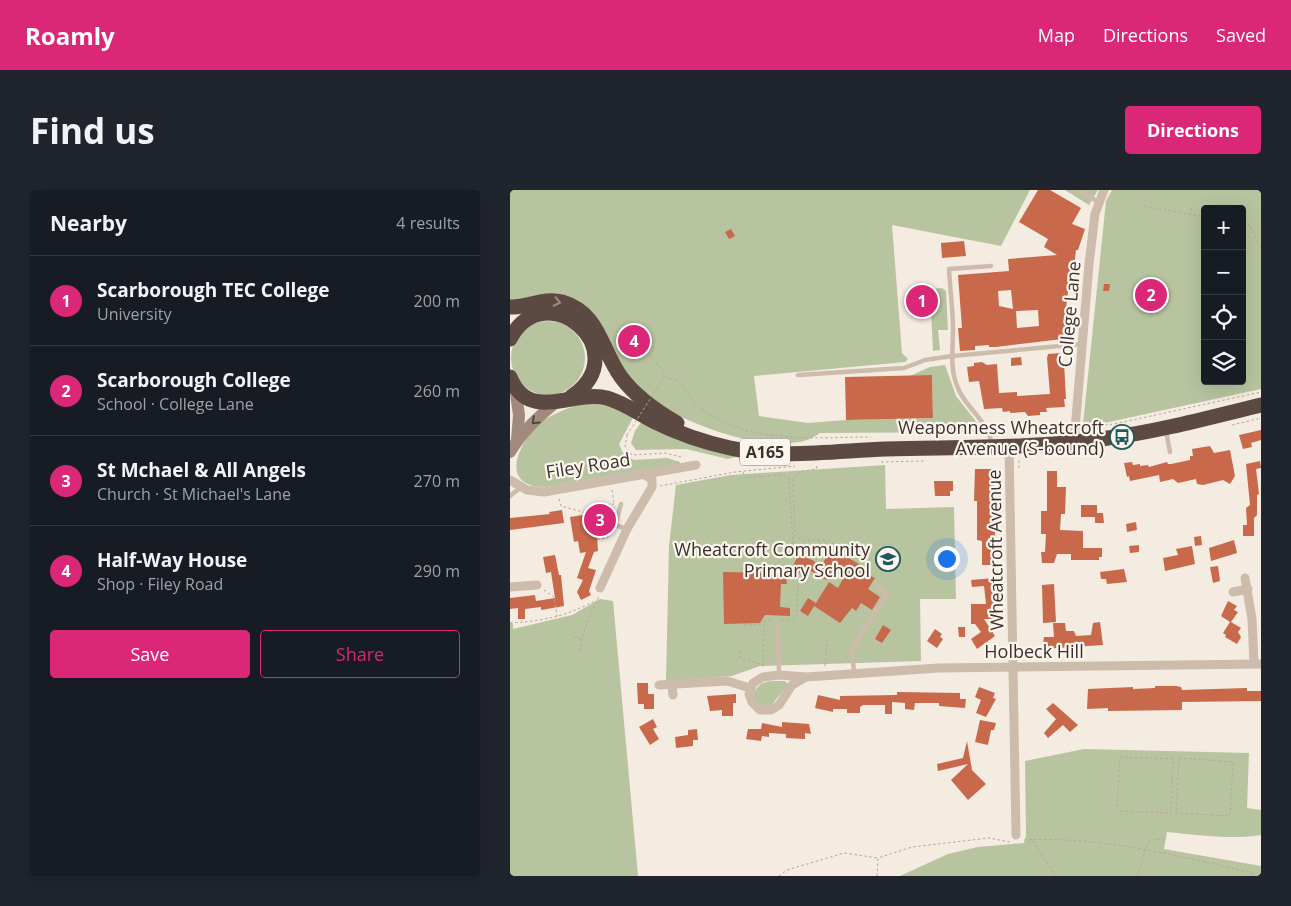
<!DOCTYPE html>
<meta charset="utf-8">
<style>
body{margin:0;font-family:"Open Sans",sans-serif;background:#20242c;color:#f1f3f6}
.controls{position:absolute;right:15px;top:15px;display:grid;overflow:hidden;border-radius:5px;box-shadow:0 5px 20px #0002}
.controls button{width:45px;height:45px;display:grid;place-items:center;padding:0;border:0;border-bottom:1px solid #363941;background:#171b24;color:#f1f3f6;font:25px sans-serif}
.you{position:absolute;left:436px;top:368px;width:18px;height:18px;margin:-12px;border:4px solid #fff;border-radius:50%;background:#1a73e8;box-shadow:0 0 0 8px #1a73e833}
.badge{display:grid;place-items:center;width:32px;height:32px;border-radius:50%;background:#db2777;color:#fff;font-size:16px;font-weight:700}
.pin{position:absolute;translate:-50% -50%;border:2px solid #fff;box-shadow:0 1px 5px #0006}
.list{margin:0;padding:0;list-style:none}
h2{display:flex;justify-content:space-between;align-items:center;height:65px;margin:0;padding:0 20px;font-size:21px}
h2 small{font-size:16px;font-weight:400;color:#9ea1a6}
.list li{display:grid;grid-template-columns:32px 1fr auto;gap:15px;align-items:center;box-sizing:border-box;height:90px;padding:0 20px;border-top:1px solid #363941}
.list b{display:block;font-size:19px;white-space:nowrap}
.list p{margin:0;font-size:16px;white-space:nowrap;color:#9ea1a6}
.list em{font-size:16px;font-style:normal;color:#9ea1a6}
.actions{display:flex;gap:10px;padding:15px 20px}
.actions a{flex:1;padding:11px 0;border:1px solid #db2777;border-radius:5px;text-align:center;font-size:18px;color:#db2777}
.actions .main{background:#db2777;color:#fff}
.icon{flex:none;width:28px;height:28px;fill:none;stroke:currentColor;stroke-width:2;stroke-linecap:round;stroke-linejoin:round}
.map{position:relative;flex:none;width:751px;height:686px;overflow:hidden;border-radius:5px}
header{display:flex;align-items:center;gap:30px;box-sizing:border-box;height:70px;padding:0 25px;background:#db2777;color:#fff}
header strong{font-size:24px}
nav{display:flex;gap:28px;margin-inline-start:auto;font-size:18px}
.intro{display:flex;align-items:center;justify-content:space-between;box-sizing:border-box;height:120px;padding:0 30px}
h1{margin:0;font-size:35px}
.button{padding:12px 22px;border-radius:5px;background:#db2777;color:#fff;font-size:18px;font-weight:700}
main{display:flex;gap:30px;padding:0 30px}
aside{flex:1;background:#171b24;border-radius:5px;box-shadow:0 5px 20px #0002}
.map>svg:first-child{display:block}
</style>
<header>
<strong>Roamly</strong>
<nav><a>Map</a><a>Directions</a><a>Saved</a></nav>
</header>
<div class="intro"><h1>Find us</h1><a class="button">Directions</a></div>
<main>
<aside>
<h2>Nearby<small>4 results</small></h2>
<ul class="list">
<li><span class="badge">1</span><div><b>Scarborough TEC College</b><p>University</p></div><em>200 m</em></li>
<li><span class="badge">2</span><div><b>Scarborough College</b><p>School · College Lane</p></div><em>260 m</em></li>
<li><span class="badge">3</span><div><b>St Mchael &amp; All Angels</b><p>Church · St Michael's Lane</p></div><em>270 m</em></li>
<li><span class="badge">4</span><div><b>Half-Way House</b><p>Shop · Filey Road</p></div><em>290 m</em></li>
</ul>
<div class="actions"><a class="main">Save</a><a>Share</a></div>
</aside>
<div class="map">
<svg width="751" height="686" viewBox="0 0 751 686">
<rect width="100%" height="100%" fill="#f4ebe1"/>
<g fill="#b8c4a0" fill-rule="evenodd">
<path d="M0,0h520l-29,56 -109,-21 10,128 6,6 -3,3 -151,14 5,40 49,7 38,-3 87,-2 -1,-43 -22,1 20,-9 15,-2 11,31 22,28 4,8 -162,1c-6,4 -13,8 -21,9 -45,8 -127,-21 -159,-53 -18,-18 -29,-42 -41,-64l-89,-23z"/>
<polygon points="555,0 588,0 579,15"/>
<path d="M602,0h149v199l-175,38 -3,-3 23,-223zM695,19h37v172h-37z"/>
<polygon points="432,98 436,101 438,140 428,140 430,160 423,161 420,99"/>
<circle cx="38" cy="168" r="37"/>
<path d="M87,211l37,15 -15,28 4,9 11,7 33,-2 13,4v4l-31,3 -102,18c-37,1 -37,-25 -18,-52 4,-4 9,-11 14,-14 16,-11 35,-17 54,-20z"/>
<polygon points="132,231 226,266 226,267 218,269 176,259 126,260 121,253 125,241"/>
<polygon points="375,275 376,319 444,317 446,409 410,409 411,471 250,476 222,486 156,491 159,356 166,295 221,285"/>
<polygon points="90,409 103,411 128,686 0,686 0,432 3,434 3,439 62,425"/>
<path d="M275,491l3,3 -17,22h-11l-7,-10c6,-17 16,-15 32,-15z"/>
<path d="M574,559l165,4 -2,55 14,2v25c-31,5 -63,0 -94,-3l-3,17 97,17v10h-361l48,-22 30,-7 46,-4 2,-7 -1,-75z"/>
</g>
<g fill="#c8694b" fill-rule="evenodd">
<path d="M528,0h12l31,18 -9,16 13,5 -7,21h-2l-3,25h-3l-5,43 8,-1 1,10 -4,1 1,10 -75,9h-7v-2l-14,1v4l-15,1 -2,-23h4l-4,-53 51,-4 -1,-12 49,-4 -13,-8 4,-8 -29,-17zM501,100l2,19 -14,-3 -1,-15zM528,120l1,16 -22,2 -1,-17z"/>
<polygon points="221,39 225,46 219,49 215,42"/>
<polygon points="454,51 456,66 432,68 431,53"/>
<polygon points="594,94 600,94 599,101 593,101"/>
<polygon points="550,163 551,173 554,172 556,209 554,209 555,217 536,218 537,222 530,222 530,225 518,226 515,222 500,223 500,221 493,222 492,218 474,219 469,191 459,192 457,177 464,176 464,173 472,172 477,175 487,174 489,203 507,202 507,206 540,204 537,168 538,164"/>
<polygon points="511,167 512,175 501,176 501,168"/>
<polygon points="422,185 423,228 336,230 335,187"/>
<polygon points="751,240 751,250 741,253 742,257 733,259 729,245"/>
<polygon points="700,256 704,263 720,260 725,286 720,294 713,290 693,295 687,294 686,289 668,293 663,289 650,292 649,285 620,291 619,286 617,287 614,273 622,272 623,275 630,274 630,276 638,275 639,277 657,272 658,274 661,274 680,270 680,266 683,266 682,259"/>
<polygon points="750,271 751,278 746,279 749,304 747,305 747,325 744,328 744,346 733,346 733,335 737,335 736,318 740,315 736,274"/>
<polygon points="465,279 483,279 486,375 472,375 472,351 467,350 467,311 464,311"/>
<polygon points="537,281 547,281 547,297 556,297 555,324 551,324 550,340 573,341 573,358 592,358 592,367 589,367 589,370 561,370 561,364 547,364 544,373 532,373 531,362 535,362 536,344 531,344 531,321 537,321"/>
<polygon points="424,291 443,291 443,301 440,301 440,306 425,306"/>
<polygon points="571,315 587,315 587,323 593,323 594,333 585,333 585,327 571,327"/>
<polygon points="93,318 96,340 85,342 87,345 88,361 84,362 78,378 86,380 79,401 81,405 71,410 67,402 73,390 67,388 76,362 70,363 68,351 64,352 60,327 85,323 84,319"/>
<polygon points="52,320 54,333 0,340 0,328 40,324 39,322"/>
<polygon points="626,332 627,340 617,342 616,334"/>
<polygon points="691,346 692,355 685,356 684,347"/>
<polygon points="724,350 727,363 701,371 699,358"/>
<polygon points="629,355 629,362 620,363 619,356"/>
<polygon points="299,356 304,360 299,368 311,376 321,360 335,369 336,366 361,382 359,385 365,388 358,399 370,407 362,420 351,413 346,421 342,418 330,433 304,416 319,392 328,398 335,385 324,378 316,390 294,377 288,385 281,380 289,363 291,365"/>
<polygon points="682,356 685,374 655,381 653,368 668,365 666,359"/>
<polygon points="45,365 49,385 51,385 54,416 31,420 31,417 15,419 15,429 8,429 8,418 0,419 0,408 25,405 26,411 45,408 41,382 36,383 33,367"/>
<polygon points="708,376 710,391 703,393 700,377"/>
<polygon points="614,379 617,392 597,394 596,389 591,389 590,382"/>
<polygon points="213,382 276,383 277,394 271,394 270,417 280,418 280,426 255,425 250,433 214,434"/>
<polygon points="484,388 485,429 474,429 485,446 467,459 461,449 471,442 465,434 461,434 461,414 476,414 474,396 462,397 461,390"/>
<polygon points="544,394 546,432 533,433 532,395"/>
<polygon points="298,408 306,413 298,426 290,421"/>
<polygon points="718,411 727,416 724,420 728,422 721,432 731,438 728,442 731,447 727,454 715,447 716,445 713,443 720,432 711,426"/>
<polygon points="590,432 593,455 532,459 534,447 544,447 543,433 555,433 556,441 564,441 566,446 581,445 583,433"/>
<polygon points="373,435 381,440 372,453 365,449"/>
<polygon points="448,437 455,437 455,447 449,447"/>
<polygon points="425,439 432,444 430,447 433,449 427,458 417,451"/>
<polygon points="127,493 138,493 138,504 144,504 144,519 134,519 134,514 128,514"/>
<polygon points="645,496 666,496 671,497 672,500 737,498 737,501 751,501 751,511 672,512 672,520 598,521 598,518 577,519 578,499 623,497 623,499 645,498"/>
<polygon points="469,497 485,503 483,508 486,509 476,527 466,523 471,510 465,507"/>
<polygon points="387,502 450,503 450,509 456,509 455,518 429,516 429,513 405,513 404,520 395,519 395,513 382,512 382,524 375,524 375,515 353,515 350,517 350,523 337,523 337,519 323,519 323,522 305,518 308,505 330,510 330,506 387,505"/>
<polygon points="226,504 226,513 223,513 223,526 212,526 212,520 200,521 197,506"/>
<polygon points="543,513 568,535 560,542 553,535 538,548 534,543 546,529 536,519"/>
<polygon points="143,529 147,537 143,539 149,549 140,555 129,537"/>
<polygon points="470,530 486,533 484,540 481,540 478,555 465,552"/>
<polygon points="272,532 299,534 301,544 295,543 295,549 276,548 276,544 259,543 259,547 252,546 251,551 236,549 238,539 251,539 252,533 272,537"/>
<polygon points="187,539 188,550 183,550 183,556 166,558 165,547 178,545 178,540"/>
<polygon points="457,551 462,580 476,594 458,610 441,590 458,574 428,581 427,574 453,568"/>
</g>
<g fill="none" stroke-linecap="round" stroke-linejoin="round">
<g stroke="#b9a596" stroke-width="1" stroke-dasharray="2.5 2.5" stroke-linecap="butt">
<polyline points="634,16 695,27"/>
<polyline points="681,18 681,24"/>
<polyline points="732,33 740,35 751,59"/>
<polyline points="125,145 133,158 155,183 151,192"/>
<path d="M155,187l14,4c9,10 13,21 24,29 47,35 114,27 168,27"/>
<polyline points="722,235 751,228"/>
<polyline points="575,237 604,234 751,202"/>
<polyline points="513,243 556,239"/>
<polyline points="117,245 115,257 122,265 155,263 171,267"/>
<polyline points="371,272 415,271"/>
<polyline points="307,276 306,279 289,282 283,290 285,346 292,350 320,351 323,354 323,358"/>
<polyline points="509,278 509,269"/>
<polyline points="150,296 225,282 285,276"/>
<polyline points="102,300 104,313"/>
<polyline points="49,309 51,316 80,324 81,318 104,314"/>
<polyline points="87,349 97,348 102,340"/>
<polyline points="230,379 259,379 280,363 283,356 279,288 273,285 235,288 233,282"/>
<polyline points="34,400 44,407 47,426"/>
<polyline points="272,430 283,429 287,424 288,389 280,383 282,377"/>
<polyline points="252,431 254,431 253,477"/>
<polyline points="254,431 263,430"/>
<path d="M0,433c35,-2 56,-7 87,-23"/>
<polyline points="234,435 253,434"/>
<polyline points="64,447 72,449"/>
<polyline points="69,461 76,435 89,406"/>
<polyline points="230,461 230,468 253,475"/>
<polyline points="315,476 317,449"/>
<polygon points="610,567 663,569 661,623 607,621"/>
<polygon points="669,568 723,572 720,626 666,623"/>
<path d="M514,650c77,-4 155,16 229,33v3"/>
<polyline points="523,651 546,686"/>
<polyline points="269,686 277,680 334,663 368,668"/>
<polyline points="367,686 368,668 402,657 479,648 500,652"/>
<polyline points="627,686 637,654 645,649 655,650"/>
</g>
<g stroke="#cdbbac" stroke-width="4.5">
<polyline points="569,0 588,12"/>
<path d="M481,76l-42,3c1,20 4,41 4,61 0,18 -3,36 3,53 8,25 32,36 36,62"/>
<polyline points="288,185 394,178 415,170 442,166 572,154"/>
<polyline points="656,241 660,262"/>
<polyline points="0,306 10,298"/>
<polyline points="111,314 105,335 117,339"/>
<polyline points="268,436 269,485"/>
<polyline points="344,484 342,458 377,404 365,396"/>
</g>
<g stroke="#cdbbac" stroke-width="9">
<polyline points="564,252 579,74 585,24 594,0"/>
<polyline points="499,255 506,645"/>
<polyline points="0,290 17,300 34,302 186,275"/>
<polyline points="735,388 742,429 744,474"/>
<polyline points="0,397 27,395"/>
<polyline points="90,398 117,339 142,297 142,289 135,285"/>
<polyline points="723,402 738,399"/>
<polyline points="296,487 282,495 269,515 261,520 250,520 242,512 239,504 243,493 253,487 269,485 296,487 429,478 751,474"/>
<polyline points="149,495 217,491 240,498"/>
<polyline points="162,495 163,505"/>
</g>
<g stroke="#a18a7d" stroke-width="12">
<polyline points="5,196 9,225 7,250"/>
<path d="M0,262c12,-20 27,-34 45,-49"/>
</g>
<g stroke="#5c4a42" stroke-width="15">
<path d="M0,117c18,1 33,-10 52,-5 38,11 39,48 59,75 14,19 35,34 56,46"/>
<path d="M0,149c35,-67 129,12 61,58"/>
<path d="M0,187c19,47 64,12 97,21 17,5 31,15 46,23 24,12 50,21 77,27 51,11 105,3 156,1 74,-2 149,0 222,-11 52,-7 103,-21 153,-33"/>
</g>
<polyline stroke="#b9a596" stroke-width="1" stroke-dasharray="2.5 2.5" stroke-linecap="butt" points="117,245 151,192"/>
</g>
<defs><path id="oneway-chevron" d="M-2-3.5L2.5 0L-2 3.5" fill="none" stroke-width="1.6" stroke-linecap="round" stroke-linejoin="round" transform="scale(1.25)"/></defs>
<use stroke="#9c8e87" href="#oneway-chevron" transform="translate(47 112) rotate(12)"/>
<use stroke="#544640" href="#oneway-chevron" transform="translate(25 231) rotate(136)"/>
<defs>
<symbol id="bus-ring" viewBox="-11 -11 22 22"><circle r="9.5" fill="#fbf5ee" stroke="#1f5a5e" stroke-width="1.5"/><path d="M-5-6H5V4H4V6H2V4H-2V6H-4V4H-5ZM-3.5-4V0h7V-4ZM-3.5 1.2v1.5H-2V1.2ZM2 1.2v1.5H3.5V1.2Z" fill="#1f5a5e"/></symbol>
<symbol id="school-ring" viewBox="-11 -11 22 22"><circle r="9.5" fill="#fbf5ee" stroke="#1f5a5e" stroke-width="1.5"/><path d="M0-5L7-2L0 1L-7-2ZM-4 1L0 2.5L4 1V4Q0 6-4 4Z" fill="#1f5a5e"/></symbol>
</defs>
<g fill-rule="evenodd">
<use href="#bus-ring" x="598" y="233" width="28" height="28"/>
<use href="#school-ring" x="364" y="355" width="28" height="28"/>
</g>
<g text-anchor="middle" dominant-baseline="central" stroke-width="4.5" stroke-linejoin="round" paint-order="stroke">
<rect fill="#fbf5ee" stroke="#756b66" stroke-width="1" x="230" y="248.5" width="50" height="27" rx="4"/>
<g font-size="16" font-weight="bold" fill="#3b302b">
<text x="255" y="262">A165</text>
</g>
<g font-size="18" fill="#3b302b" stroke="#fbf5ee">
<text transform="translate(559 124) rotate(-85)">College Lane</text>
<text transform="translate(78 275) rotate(-9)">Filey Road</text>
<text transform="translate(485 360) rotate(-91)">Wheatcroft Avenue</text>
<text x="524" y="461">Holbeck Hill</text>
</g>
<g font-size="18" fill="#3b302b" stroke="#fbf5ee" text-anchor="end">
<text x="594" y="237">Weaponness Wheatcroft<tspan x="594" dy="21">Avenue (S-bound)</tspan></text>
<text x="360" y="359">Wheatcroft Community<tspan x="360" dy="21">Primary School</tspan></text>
</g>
</g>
</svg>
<div class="controls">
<button>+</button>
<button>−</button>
<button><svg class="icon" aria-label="locate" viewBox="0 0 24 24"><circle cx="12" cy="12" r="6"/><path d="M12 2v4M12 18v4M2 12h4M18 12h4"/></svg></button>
<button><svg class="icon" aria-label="layers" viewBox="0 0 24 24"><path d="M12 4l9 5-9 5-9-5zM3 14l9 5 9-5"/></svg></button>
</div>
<div class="you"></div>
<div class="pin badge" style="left:412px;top:111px">1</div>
<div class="pin badge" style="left:641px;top:105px">2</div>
<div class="pin badge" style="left:90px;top:330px">3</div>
<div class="pin badge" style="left:124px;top:151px">4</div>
</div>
</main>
